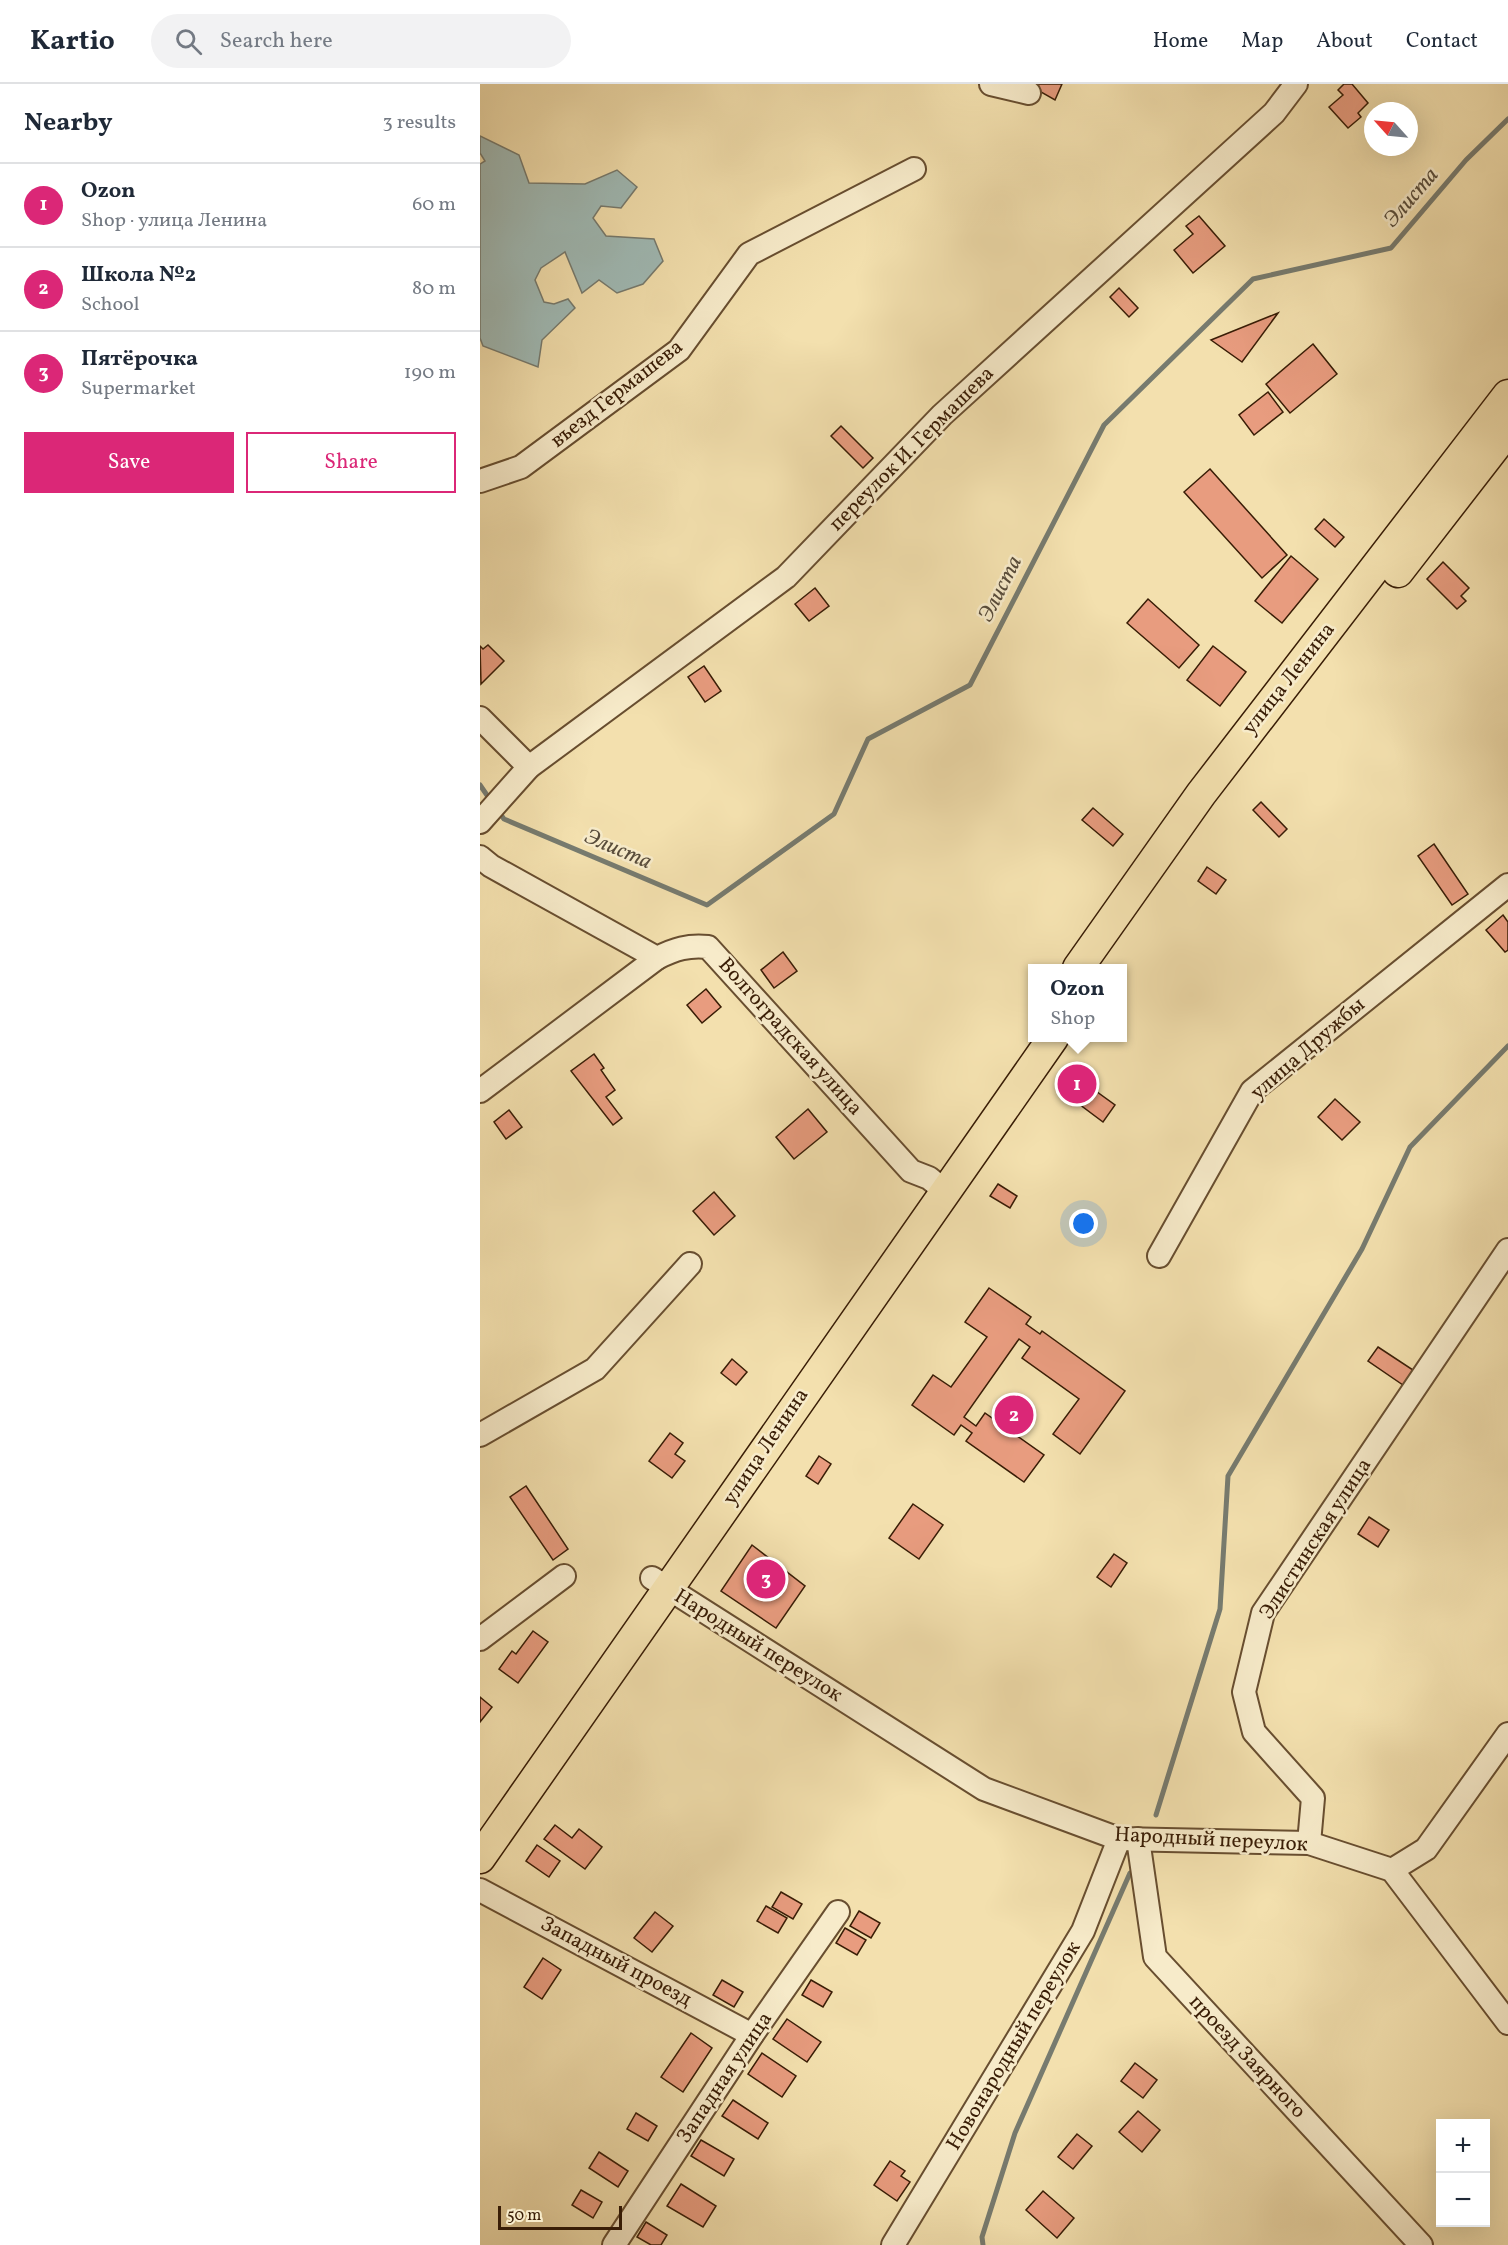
<!DOCTYPE html>
<meta charset="utf-8">
<style>
body{margin:0;font-family:Vollkorn,serif;background:#f2f2f3;color:#1f2937}
.controls{position:absolute;right:18px;bottom:18px;display:grid;overflow:hidden;border-radius:0px;box-shadow:0 6px 24px #0002}
.controls button{width:54px;height:54px;display:grid;place-items:center;padding:0;border:0;border-bottom:2px solid #e0e1e3;background:#fff;color:#1f2937;font:30px sans-serif}
.compass{position:absolute;left:884px;top:18px;width:54px;height:54px;border-radius:50%;background:#fff;box-shadow:0 6px 24px #0002;rotate:297deg}
.scale{position:absolute;left:18px;bottom:15px;width:124px;box-sizing:border-box;padding-left:6px;border:3px solid #391d06;border-top:0;font-size:16px;line-height:21px;white-space:nowrap;color:#391d06;-webkit-text-stroke:4px #f7ebca;paint-order:stroke}
.you{position:absolute;left:604px;top:1140px;width:21px;height:21px;margin:-15px;border:4px solid #fff;border-radius:50%;background:#1a73e8;box-shadow:0 0 0 9px #1a73e833}
.badge{display:grid;place-items:center;width:39px;height:39px;border-radius:50%;background:#db2777;color:#fff;font-size:20px;font-weight:700}
.pin{position:absolute;translate:-50% -50%;border:3px solid #fff;box-shadow:0 2px 6px #0006}
.popup{position:absolute;left:548px;top:880px;width:99px;height:78px;box-sizing:border-box;display:grid;place-content:center;border-radius:0px;background:#fff;filter:drop-shadow(0 2px 4px #0005);font-size:20px;white-space:nowrap;color:#747a83}
.popup b{font-size:22px;color:#1f2937}
.popup::after{content:'';position:absolute;left:50%;top:100%;margin-left:-12px;border:12px solid transparent;border-top-color:#fff}
.list{margin:0;padding:0;list-style:none}
h2{display:flex;justify-content:space-between;align-items:center;height:78px;margin:0;padding:0 24px;font-size:26px}
h2 small{font-size:20px;font-weight:400;color:#747a83}
.list li{display:grid;grid-template-columns:39px 1fr auto;gap:18px;align-items:center;box-sizing:border-box;height:84px;padding:0 24px;border-top:2px solid #e0e1e3}
.list b{display:block;font-size:22px;white-space:nowrap}
.list p{margin:0;font-size:20px;white-space:nowrap;color:#747a83}
.list em{font-size:20px;font-style:normal;color:#747a83}
.actions{display:flex;gap:12px;padding:18px 24px}
.actions a{flex:1;padding:14px 0;border:2px solid #db2777;border-radius:0px;text-align:center;font-size:21px;color:#db2777}
.actions .main{background:#db2777;color:#fff}
.icon{flex:none;width:33px;height:33px;fill:none;stroke:currentColor;stroke-width:2;stroke-linecap:round;stroke-linejoin:round}
.map{position:relative;flex:none;width:1028px;height:2161px;overflow:hidden}
header{display:flex;align-items:center;gap:36px;box-sizing:border-box;height:84px;padding:0 30px;background:#fff;border-bottom:2px solid #e0e1e3}
header strong{font-size:28px}
nav{display:flex;gap:33px;margin-inline-start:auto;font-size:21px}
.search{width:420px;height:54px;background:#f2f2f3;display:flex;align-items:center;gap:15px;box-sizing:border-box;padding:0 21px;border-radius:33px;color:#747a83;font-size:22px}
main{display:flex}
aside{flex:1;background:#fff}
.map>svg:first-child{display:block}
</style>
<header>
<strong>Kartio</strong>
<div class="search"><svg class="icon" aria-label="search" viewBox="0 0 24 24"><circle cx="10" cy="10" r="6"/><path d="M15 15l6 6"/></svg>Search here</div>
<nav><a>Home</a><a>Map</a><a>About</a><a>Contact</a></nav>
</header>
<main>
<aside>
<h2>Nearby<small>3 results</small></h2>
<ul class="list">
<li><span class="badge">1</span><div><b>Ozon</b><p>Shop · улица Ленина</p></div><em>60 m</em></li>
<li><span class="badge">2</span><div><b>Школа №2</b><p>School</p></div><em>80 m</em></li>
<li><span class="badge">3</span><div><b>Пятёрочка</b><p>Supermarket</p></div><em>190 m</em></li>
</ul>
<div class="actions"><a class="main">Save</a><a>Share</a></div>
</aside>
<div class="map">
<svg width="1028" height="2161" viewBox="0 0 1028 2161">
<rect width="100%" height="100%" fill="#f3e0ae"/>
<filter id="stains"><feTurbulence type="fractalNoise" baseFrequency=".00333" numOctaves="4"/><feColorMatrix values="0 0 0 0 .2 0 0 0 0 .09 0 0 0 0 .02 0 0 0 .5 -.17"/></filter>
<radialGradient id="worn" r=".72"><stop offset=".6" stop-color="#630" stop-opacity="0"/><stop offset="1" stop-color="#630" stop-opacity=".3"/></radialGradient>
<polygon fill="#a0bab5" stroke="#777b6f" stroke-width="1.5" points="0,52 39,71 49,99 105,100 137,86 157,103 141,124 121,122 113,134 126,152 174,155 183,177 163,200 137,209 119,196 102,209 85,168 61,184 55,196 64,218 74,220 88,215 95,224 62,256 58,283 3,262 0,254 0,80 5,77 0,69"/>
<g fill="none" stroke-linecap="round" stroke-linejoin="round">
<g stroke="#777b6f" stroke-width="5">
<polyline points="0,701 11,717"/>
<polyline points="18,727 24,735 227,821 354,730 388,655 490,601 624,341 773,195 911,164 986,76 1028,35"/>
<polyline points="676,1731 740,1525 748,1392 882,1165 930,1063 1028,962"/>
<polyline points="503,2161 502,2153 535,2049 650,1789"/>
</g>
</g>
<g fill="#e89c7f" stroke="#391d06" stroke-width="1.5">
<polygon points="547,0 582,0 575,16"/>
<polygon points="864,0 872,0 888,19 878,29 881,33 868,44 849,23 863,11 858,6"/>
<polygon points="719,132 745,162 713,189 694,166 713,150 706,142"/>
<polygon points="639,204 658,224 649,233 630,213"/>
<polygon points="798,229 762,278 731,256"/>
<polygon points="833,260 857,290 810,329 786,300"/>
<polygon points="788,308 803,328 774,351 759,331"/>
<polygon points="361,342 393,374 383,384 351,352"/>
<polygon points="730,385 807,471 782,494 704,408"/>
<polygon points="844,435 864,453 855,463 835,445"/>
<polygon points="811,472 838,495 802,539 775,517"/>
<polygon points="963,478 989,504 981,512 986,517 977,525 947,495"/>
<polygon points="335,504 349,522 329,537 315,520"/>
<polygon points="668,515 719,561 699,584 647,539"/>
<polygon points="8,561 24,577 1,600 0,562 3,565"/>
<polygon points="733,562 766,588 740,622 707,596"/>
<polygon points="224,582 241,607 225,618 208,593"/>
<polygon points="781,718 807,745 799,753 773,726"/>
<polygon points="613,724 643,750 633,762 602,736"/>
<polygon points="954,760 988,810 972,821 938,772"/>
<polygon points="727,783 746,796 736,810 718,797"/>
<polygon points="1023,831 1028,838 1028,866 1025,868 1006,846"/>
<polygon points="303,868 317,887 294,904 281,886"/>
<polygon points="226,905 241,923 222,939 207,921"/>
<polygon points="114,970 124,984 121,986 135,1006 126,1013 142,1034 133,1041 91,987"/>
<polygon points="595,992 635,1021 623,1038 583,1008"/>
<polygon points="855,1015 880,1038 862,1056 838,1033"/>
<polygon points="328,1025 347,1048 314,1075 296,1053"/>
<polygon points="29,1026 42,1043 26,1055 14,1038"/>
<polygon points="518,1100 537,1112 530,1124 510,1112"/>
<polygon points="234,1108 255,1132 234,1151 213,1127"/>
<polygon points="509,1204 551,1233 546,1240 560,1250 562,1247 645,1307 600,1370 573,1350 599,1315 542,1274 550,1263 539,1255 484,1333 496,1342 505,1329 564,1371 544,1398 486,1357 492,1349 481,1341 474,1351 432,1321 453,1291 471,1303 507,1253 485,1238"/>
<polygon points="898,1263 933,1286 923,1301 888,1277"/>
<polygon points="252,1275 267,1288 256,1301 241,1289"/>
<polygon points="190,1349 203,1359 195,1370 205,1377 192,1394 169,1377"/>
<polygon points="339,1372 351,1380 338,1400 326,1392"/>
<polygon points="46,1402 88,1465 73,1476 30,1413"/>
<polygon points="433,1420 463,1441 439,1475 409,1454"/>
<polygon points="889,1433 909,1446 898,1463 878,1450"/>
<polygon points="272,1461 325,1502 296,1544 241,1507"/>
<polygon points="634,1470 647,1479 631,1503 617,1493"/>
<polygon points="53,1547 68,1558 38,1599 19,1585 32,1567 36,1570"/>
<polygon points="0,1613 12,1623 0,1638"/>
<polygon points="75,1741 92,1754 99,1745 122,1763 105,1785 64,1755"/>
<polygon points="57,1761 80,1777 69,1793 46,1777"/>
<polygon points="301,1808 322,1820 313,1835 292,1823"/>
<polygon points="286,1822 307,1834 298,1849 277,1837"/>
<polygon points="379,1827 400,1839 391,1854 370,1842"/>
<polygon points="175,1828 193,1842 172,1868 154,1854"/>
<polygon points="365,1844 386,1856 377,1871 356,1859"/>
<polygon points="63,1874 81,1886 62,1915 44,1903"/>
<polygon points="242,1896 263,1908 254,1923 233,1911"/>
<polygon points="331,1896 352,1908 343,1923 322,1911"/>
<polygon points="307,1935 341,1958 327,1978 293,1955"/>
<polygon points="211,1949 232,1964 203,2008 181,1993"/>
<polygon points="282,1969 316,1992 302,2013 268,1990"/>
<polygon points="655,1979 677,1996 663,2014 641,1997"/>
<polygon points="253,2016 288,2039 278,2055 242,2032"/>
<polygon points="658,2027 680,2046 662,2068 639,2048"/>
<polygon points="156,2029 177,2042 168,2057 147,2045"/>
<polygon points="597,2050 612,2062 593,2085 578,2073"/>
<polygon points="221,2056 254,2075 244,2092 211,2072"/>
<polygon points="119,2068 148,2087 138,2103 109,2084"/>
<polygon points="410,2077 425,2087 421,2092 430,2098 417,2117 394,2101"/>
<polygon points="201,2100 236,2122 223,2143 187,2122"/>
<polygon points="101,2106 122,2118 113,2134 92,2121"/>
<polygon points="563,2107 594,2134 577,2154 546,2126"/>
<polygon points="166,2138 187,2151 181,2161 171,2161 157,2153"/>
</g>
<g fill="none" stroke-linecap="round" stroke-linejoin="round">
<defs>
<g id="minor">
<polyline points="511,0 549,9"/>
<polyline points="0,397 41,383 199,266 269,170 434,85"/>
<polyline points="0,634 49,683"/>
<polyline points="0,738 49,683 306,493 462,331 794,29 816,0"/>
<path d="M0,773l11,9 166,92c18,-9 31,-13 51,-11l203,224 18,7 16,13"/>
<polyline points="0,1007 177,874"/>
<polyline points="679,1172 772,1007 1028,801"/>
<polyline points="0,1351 115,1285 210,1180"/>
<polyline points="172,1494 504,1705 639,1755 829,1759 912,1786 1028,1939"/>
<polyline points="0,1555 84,1492"/>
<polyline points="658,1755 675,1873 941,2161"/>
<polyline points="829,1759 833,1714 774,1648 764,1608 783,1529 1028,1166"/>
<polyline points="912,1786 946,1765 1028,1650"/>
<polyline points="0,1806 272,1951"/>
<polyline points="134,2161 272,1951 358,1828"/>
<polyline points="413,2161 603,1847 639,1755"/>
</g>
<g id="major">
<polyline points="918,488 1028,346"/>
<polyline points="598,884 721,710 1028,311"/>
<polyline points="0,1774 573,954"/>
</g>
</defs>
<use href="#minor" stroke="#684e30" stroke-width="26"/>
<use href="#major" stroke="#391d06" stroke-width="33"/>
<use href="#minor" stroke="#f7ebca" stroke-width="22"/>
<use href="#major" stroke="#f3e0ae" stroke-width="30"/>
</g>
<g text-anchor="middle" dominant-baseline="central" stroke-width="5" stroke-linejoin="round" paint-order="stroke">
<g font-size="21" fill="#391d06" stroke="#f7ebca">
<text transform="translate(137 310) rotate(-38)">въезд Гермашева</text>
<text transform="translate(432 365) rotate(-45)">переулок И. Гермашева</text>
<text transform="translate(809 595) rotate(-52)">улица Ленина</text>
<text transform="translate(310 953) rotate(48)">Волгоградская улица</text>
<text transform="translate(828 965) rotate(-41)">улица Дружбы</text>
<text transform="translate(286 1363) rotate(-56)">улица Ленина</text>
<text transform="translate(836 1455) rotate(-57)">Элистинская улица</text>
<text transform="translate(278 1562) rotate(32)">Народный переулок</text>
<text transform="translate(731 1756) rotate(3)">Народный переулок</text>
<text transform="translate(136 1878) rotate(28)">Западный проезд</text>
<text transform="translate(534 1962) rotate(-59)">Новонародный переулок</text>
<text transform="translate(767 1973) rotate(47)">проезд Заярного</text>
<text transform="translate(245 1994) rotate(-56)">Западная улица</text>
</g>
<g font-size="22" font-style="italic" fill="#584c3b" stroke="#f7ebca">
<text transform="translate(932 114) rotate(-49)">Элиста</text>
<text transform="translate(521 505) rotate(-63)">Элиста</text>
<text transform="translate(138 766) rotate(23)">Элиста</text>
</g>
</g>
<rect width="100%" height="100%" filter="url(#stains)"/>
<rect width="100%" height="100%" fill="url(#worn)"/>
</svg>
<div class="controls">
<button>+</button>
<button>−</button>
</div>
<svg class="compass" viewBox="-18 -18 36 36"><path d="M0-13l5 13h-10z" fill="#e53935"/><path d="M0 13l5-13h-10z" fill="#747a83"/></svg>
<div class="scale">50 m</div>
<div class="you"></div>
<div class="pin badge" style="left:597px;top:1000px">1</div>
<div class="popup"><b>Ozon</b>Shop</div>
<div class="pin badge" style="left:534px;top:1331px">2</div>
<div class="pin badge" style="left:286px;top:1495px">3</div>
</div>
</main>
